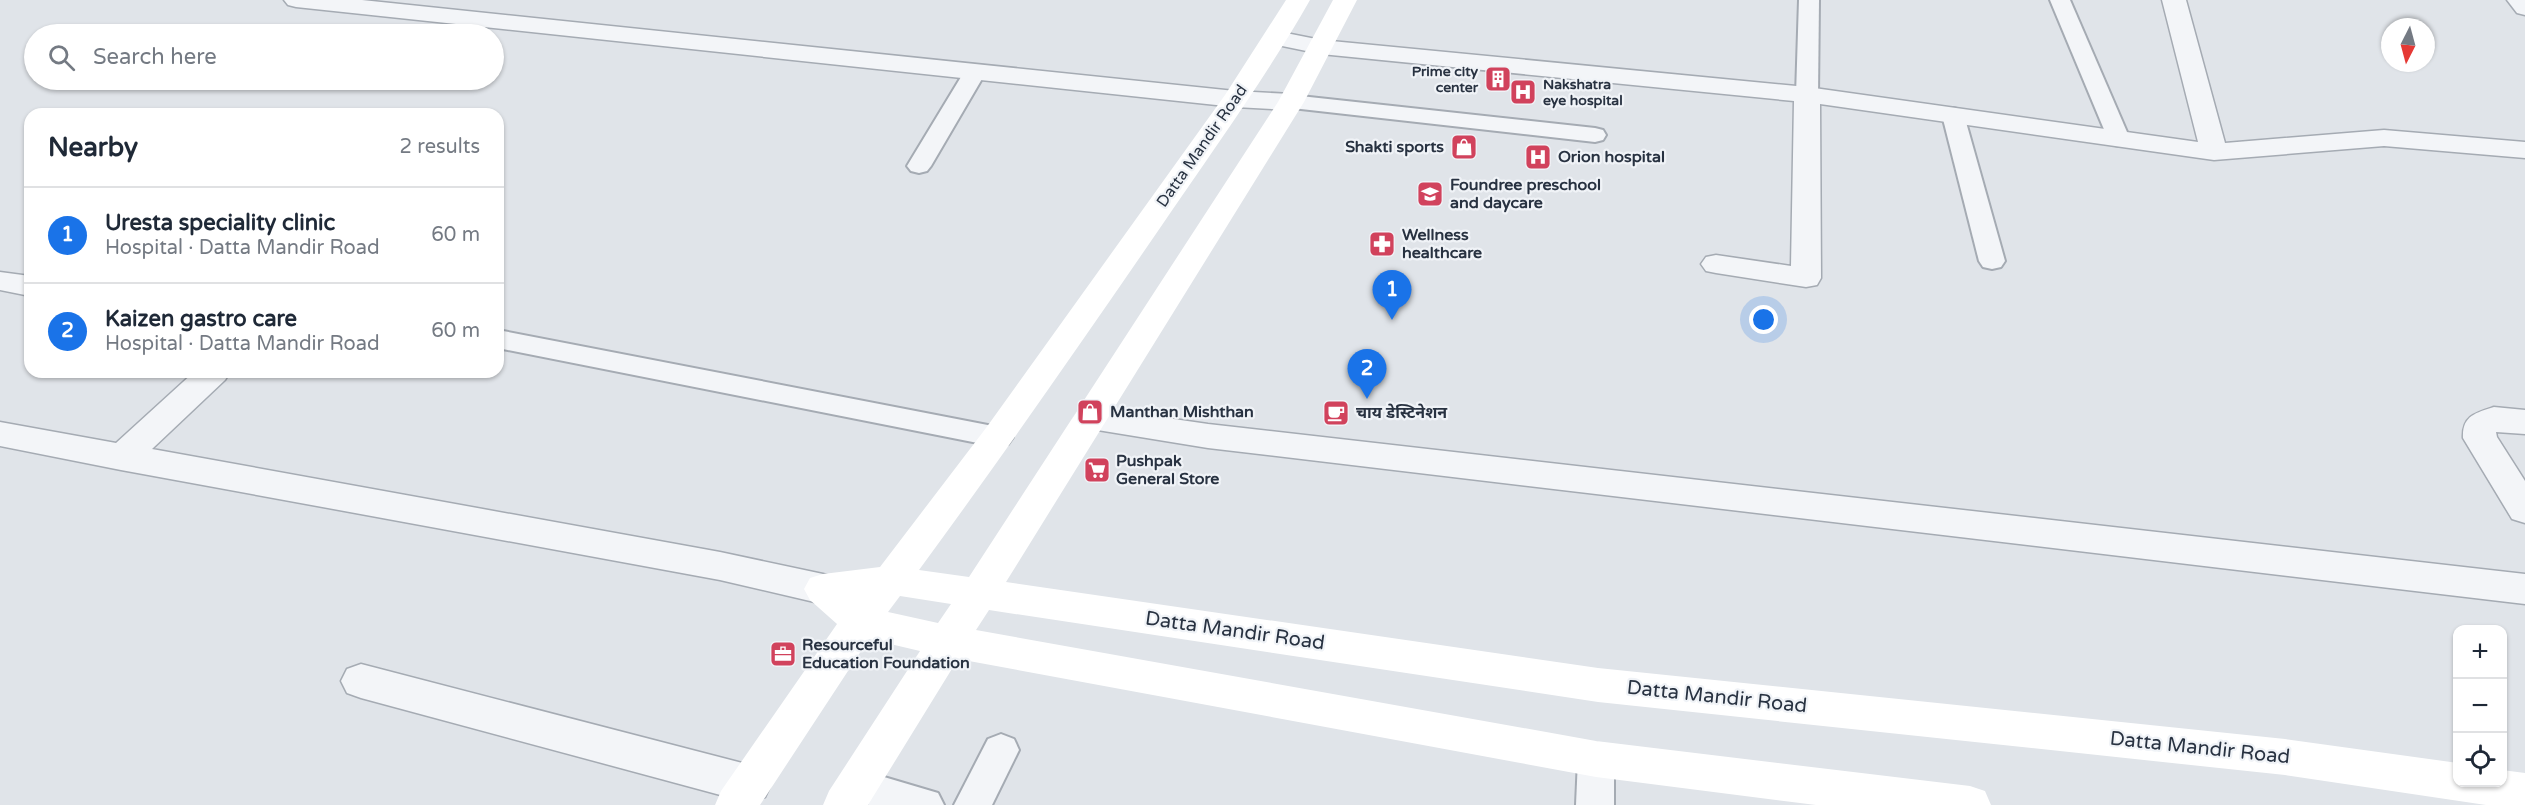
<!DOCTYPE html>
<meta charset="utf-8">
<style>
body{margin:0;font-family:"Varela Round","Noto Sans Devanagari",sans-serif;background:#f2f2f3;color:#1f2937}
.controls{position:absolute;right:18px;bottom:18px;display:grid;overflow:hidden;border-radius:12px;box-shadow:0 2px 4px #0004}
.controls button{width:54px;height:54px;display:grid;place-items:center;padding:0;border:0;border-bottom:2px solid #e0e1e3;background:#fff;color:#1f2937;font:30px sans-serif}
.compass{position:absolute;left:2381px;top:18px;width:54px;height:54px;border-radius:50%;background:#fff;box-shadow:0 2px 4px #0004;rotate:186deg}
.you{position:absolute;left:1764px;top:320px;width:21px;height:21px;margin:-15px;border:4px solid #fff;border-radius:50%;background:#1a73e8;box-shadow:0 0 0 9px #1a73e833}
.badge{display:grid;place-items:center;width:39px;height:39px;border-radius:50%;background:#1a73e8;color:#fff;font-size:20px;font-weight:700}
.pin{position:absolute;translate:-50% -50px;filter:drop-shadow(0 2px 3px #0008)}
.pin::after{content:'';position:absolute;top:32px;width:21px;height:18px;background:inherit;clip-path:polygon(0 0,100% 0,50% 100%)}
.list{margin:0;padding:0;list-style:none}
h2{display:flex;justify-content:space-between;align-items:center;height:78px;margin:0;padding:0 24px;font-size:26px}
h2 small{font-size:20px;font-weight:400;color:#747a83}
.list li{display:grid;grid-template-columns:39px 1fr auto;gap:18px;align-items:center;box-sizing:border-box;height:96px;padding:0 24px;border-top:2px solid #e0e1e3}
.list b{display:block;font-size:22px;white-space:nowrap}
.list p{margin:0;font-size:20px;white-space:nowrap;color:#747a83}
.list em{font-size:20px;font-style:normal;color:#747a83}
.icon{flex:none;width:33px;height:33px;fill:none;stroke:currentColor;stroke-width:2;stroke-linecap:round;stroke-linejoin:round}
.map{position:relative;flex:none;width:2525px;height:805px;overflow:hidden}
.search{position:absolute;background:#fff;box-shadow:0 2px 4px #0004;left:24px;top:24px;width:480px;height:66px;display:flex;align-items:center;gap:15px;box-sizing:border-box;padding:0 21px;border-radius:33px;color:#747a83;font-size:22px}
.panel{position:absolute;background:#fff;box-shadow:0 2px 4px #0004;left:24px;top:108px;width:480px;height:270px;border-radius:18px}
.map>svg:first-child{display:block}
</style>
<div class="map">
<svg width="2525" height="805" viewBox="0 0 2525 805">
<rect width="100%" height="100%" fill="#e0e4e9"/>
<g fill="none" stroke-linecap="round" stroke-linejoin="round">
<defs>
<g id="lane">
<polygon points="1799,0 1819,0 1818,95 1815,100 1807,102 1799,100 1796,95"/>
<polygon points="2050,0 2070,0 2130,139 2127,144 2119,146 2111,144 2108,139"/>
<polygon points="975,66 983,67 986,72 931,166 927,171 919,173 911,171 907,166 964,72 967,67"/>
<polygon points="1291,95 1595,128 1603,130 1606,135 1603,140 1595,142 1283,107 1280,102 1283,97"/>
<polygon points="1953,108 1961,110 1964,115 2005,261 2001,267 1992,269 1983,267 1979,261 1942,115 1945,110"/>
<polygon points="498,330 998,427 1008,430 1013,437 1008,444 998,447 498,348"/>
<polygon points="1001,734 1014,739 1019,750 992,805 954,805 988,739"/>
<polygon points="1596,743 1609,748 1614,759 1614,805 1576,805 1578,759 1583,748"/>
<polygon points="857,769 938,793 944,805 869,805 844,797 839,785 844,773"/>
</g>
<g id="street">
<polygon points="284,0 362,0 1235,91 1291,94 1300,97 1304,102 1300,107 1291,110 1235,107 296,7 288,5"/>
<polygon points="2162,0 2186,0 2225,143 2384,130 2525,142 2525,158 2384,146 2214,160 1820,104 1821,278 1817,285 1806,287 1716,273 1706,271 1701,264 1706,257 1716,255 1791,266 1794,101 1321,54 1268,43 1264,38 1268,33 1276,31 1321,40 1807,87 2198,142"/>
<polygon points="2507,0 2525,0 2525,15 2517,13"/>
<polygon points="0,272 30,276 30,296 0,290"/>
<polygon points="194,372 230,372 225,380 152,449 720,552 823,574 836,578 842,589 836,600 823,604 720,580 121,470 0,446 0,422 116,443"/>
<polygon points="1091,407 1208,424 2525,574 2525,604 1208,448 1079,427 1074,419 1079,411"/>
<path d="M2494,407l31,3v24l-29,-2 1,5 28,44v42l-13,-4 -49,-81c-1,-22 12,-25 31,-31z"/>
<polygon points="361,664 750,765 765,771 771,784 765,797 750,803 361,698 347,693 341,681 347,669"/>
</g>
</defs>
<use href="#lane" stroke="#a5abb3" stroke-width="4"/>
<use href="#street" stroke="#a5abb3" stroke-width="3"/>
<use href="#lane" fill="#f3f5f8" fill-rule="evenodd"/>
<use href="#street" fill="#f3f5f8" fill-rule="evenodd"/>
<path fill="#fff" fill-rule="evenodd" d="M1286,0h24c-45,79 -99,153 -150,228 -79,115 -158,229 -241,342l50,7 309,-475 55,-102h24l-53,102 -298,480 592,86 687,71 173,24v19h44v-12l23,3v32h-39l-201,-30 -687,-73 -609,-92 -13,20 620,111 374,45 15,5 6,14h-175l-220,-28 -638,-118 -90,146h-45l6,-14 91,-140 -51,-12 -109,166h-45l6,-14 116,-167 -27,-24 -6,-11 6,-11 13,-4 57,-7 106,-139 239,-333zM900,596l51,8 -13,19 -50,-11z"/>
</g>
<defs>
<symbol id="building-square" viewBox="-11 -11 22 22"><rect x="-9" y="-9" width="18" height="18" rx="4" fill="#d1425c" stroke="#f0f3f7"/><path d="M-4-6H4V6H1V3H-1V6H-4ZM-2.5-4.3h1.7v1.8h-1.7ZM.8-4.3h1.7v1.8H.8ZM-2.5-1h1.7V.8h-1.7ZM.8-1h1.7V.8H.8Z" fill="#fff"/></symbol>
<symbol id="hospital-square" viewBox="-11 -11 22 22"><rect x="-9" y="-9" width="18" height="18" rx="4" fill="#d1425c" stroke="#f0f3f7"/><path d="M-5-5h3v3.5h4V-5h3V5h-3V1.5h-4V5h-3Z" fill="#fff"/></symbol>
<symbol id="shop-square" viewBox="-11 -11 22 22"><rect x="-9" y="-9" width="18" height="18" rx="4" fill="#d1425c" stroke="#f0f3f7"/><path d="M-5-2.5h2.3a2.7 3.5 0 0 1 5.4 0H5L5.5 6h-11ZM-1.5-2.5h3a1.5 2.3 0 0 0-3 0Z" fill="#fff"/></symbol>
<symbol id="school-square" viewBox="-11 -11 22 22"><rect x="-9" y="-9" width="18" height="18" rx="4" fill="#d1425c" stroke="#f0f3f7"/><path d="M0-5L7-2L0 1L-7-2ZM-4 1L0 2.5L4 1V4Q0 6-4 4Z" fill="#fff"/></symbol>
<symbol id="pharmacy-square" viewBox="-11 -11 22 22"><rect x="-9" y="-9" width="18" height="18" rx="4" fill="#d1425c" stroke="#f0f3f7"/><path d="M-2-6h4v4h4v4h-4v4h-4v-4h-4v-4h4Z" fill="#fff"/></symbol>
<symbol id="cafe-square" viewBox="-11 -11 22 22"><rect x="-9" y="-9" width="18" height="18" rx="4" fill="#d1425c" stroke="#f0f3f7"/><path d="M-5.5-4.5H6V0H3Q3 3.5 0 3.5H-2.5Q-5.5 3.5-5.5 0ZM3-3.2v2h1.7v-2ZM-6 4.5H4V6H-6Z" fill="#fff"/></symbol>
<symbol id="supermarket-square" viewBox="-11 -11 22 22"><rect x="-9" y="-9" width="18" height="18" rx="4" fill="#d1425c" stroke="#f0f3f7"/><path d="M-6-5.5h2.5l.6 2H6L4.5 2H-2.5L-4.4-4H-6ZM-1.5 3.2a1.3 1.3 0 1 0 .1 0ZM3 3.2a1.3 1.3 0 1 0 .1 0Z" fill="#fff"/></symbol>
<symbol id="office-square" viewBox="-11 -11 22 22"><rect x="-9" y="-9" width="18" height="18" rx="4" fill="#d1425c" stroke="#f0f3f7"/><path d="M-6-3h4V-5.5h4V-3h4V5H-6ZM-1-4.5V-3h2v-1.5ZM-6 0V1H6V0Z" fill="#fff"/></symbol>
</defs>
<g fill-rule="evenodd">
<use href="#building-square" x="1483" y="64" width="30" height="30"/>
<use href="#hospital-square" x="1508" y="77" width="30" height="30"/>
<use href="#shop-square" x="1449" y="132" width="30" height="30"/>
<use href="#hospital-square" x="1523" y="142" width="30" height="30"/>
<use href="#school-square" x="1415" y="179" width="30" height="30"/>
<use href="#pharmacy-square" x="1367" y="229" width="30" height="30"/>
<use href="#shop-square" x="1075" y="397" width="30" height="30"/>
<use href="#cafe-square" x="1321" y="398" width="30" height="30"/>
<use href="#supermarket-square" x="1082" y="455" width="30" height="30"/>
<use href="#office-square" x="768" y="639" width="30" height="30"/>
</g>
<g text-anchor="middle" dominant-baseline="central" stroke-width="4.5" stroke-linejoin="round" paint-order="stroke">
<g font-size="14" font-weight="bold" fill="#283241" stroke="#f0f3f7" text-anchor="end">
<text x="1478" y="71">Prime city<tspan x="1478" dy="16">center</tspan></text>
<text x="1543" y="84" text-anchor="start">Nakshatra<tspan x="1543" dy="16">eye hospital</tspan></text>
</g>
<g font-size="16" fill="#283241" stroke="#f0f3f7">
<text transform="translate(1202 146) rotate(-55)">Datta Mandir Road</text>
</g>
<g font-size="16" font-weight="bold" fill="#283241" stroke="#f0f3f7" text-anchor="start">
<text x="1444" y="147" text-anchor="end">Shakti sports</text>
<text x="1558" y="157">Orion hospital</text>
<text x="1450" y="185">Foundree preschool<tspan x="1450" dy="18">and daycare</tspan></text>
<text x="1402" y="235">Wellness<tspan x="1402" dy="18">healthcare</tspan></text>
<text x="1110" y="412">Manthan Mishthan</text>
<text x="1356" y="413">चाय डेस्टिनेशन</text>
<text x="1116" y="461">Pushpak<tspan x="1116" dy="18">General Store</tspan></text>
<text x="802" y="645">Resourceful<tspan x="802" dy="18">Education Foundation</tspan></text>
</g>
<g font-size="20" fill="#283241" stroke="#f0f3f7">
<text transform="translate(1235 631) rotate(8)">Datta Mandir Road</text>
<text transform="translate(1717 697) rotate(6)">Datta Mandir Road</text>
<text transform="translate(2200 748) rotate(6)">Datta Mandir Road</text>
</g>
</g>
</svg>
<div class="controls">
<button>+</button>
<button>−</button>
<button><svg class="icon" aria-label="locate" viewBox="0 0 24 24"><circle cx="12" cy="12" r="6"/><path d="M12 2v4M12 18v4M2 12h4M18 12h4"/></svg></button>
</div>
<svg class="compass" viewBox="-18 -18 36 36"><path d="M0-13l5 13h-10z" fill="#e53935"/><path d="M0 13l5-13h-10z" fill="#747a83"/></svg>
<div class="you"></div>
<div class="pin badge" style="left:1392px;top:320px">1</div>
<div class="pin badge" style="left:1367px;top:399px">2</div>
<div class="search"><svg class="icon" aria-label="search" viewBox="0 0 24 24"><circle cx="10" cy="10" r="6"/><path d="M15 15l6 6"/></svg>Search here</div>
<section class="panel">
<h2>Nearby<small>2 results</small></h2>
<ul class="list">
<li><span class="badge">1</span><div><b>Uresta speciality clinic</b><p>Hospital · Datta Mandir Road</p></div><em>60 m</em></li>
<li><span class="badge">2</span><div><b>Kaizen gastro care</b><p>Hospital · Datta Mandir Road</p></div><em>60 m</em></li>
</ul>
</section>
</div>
